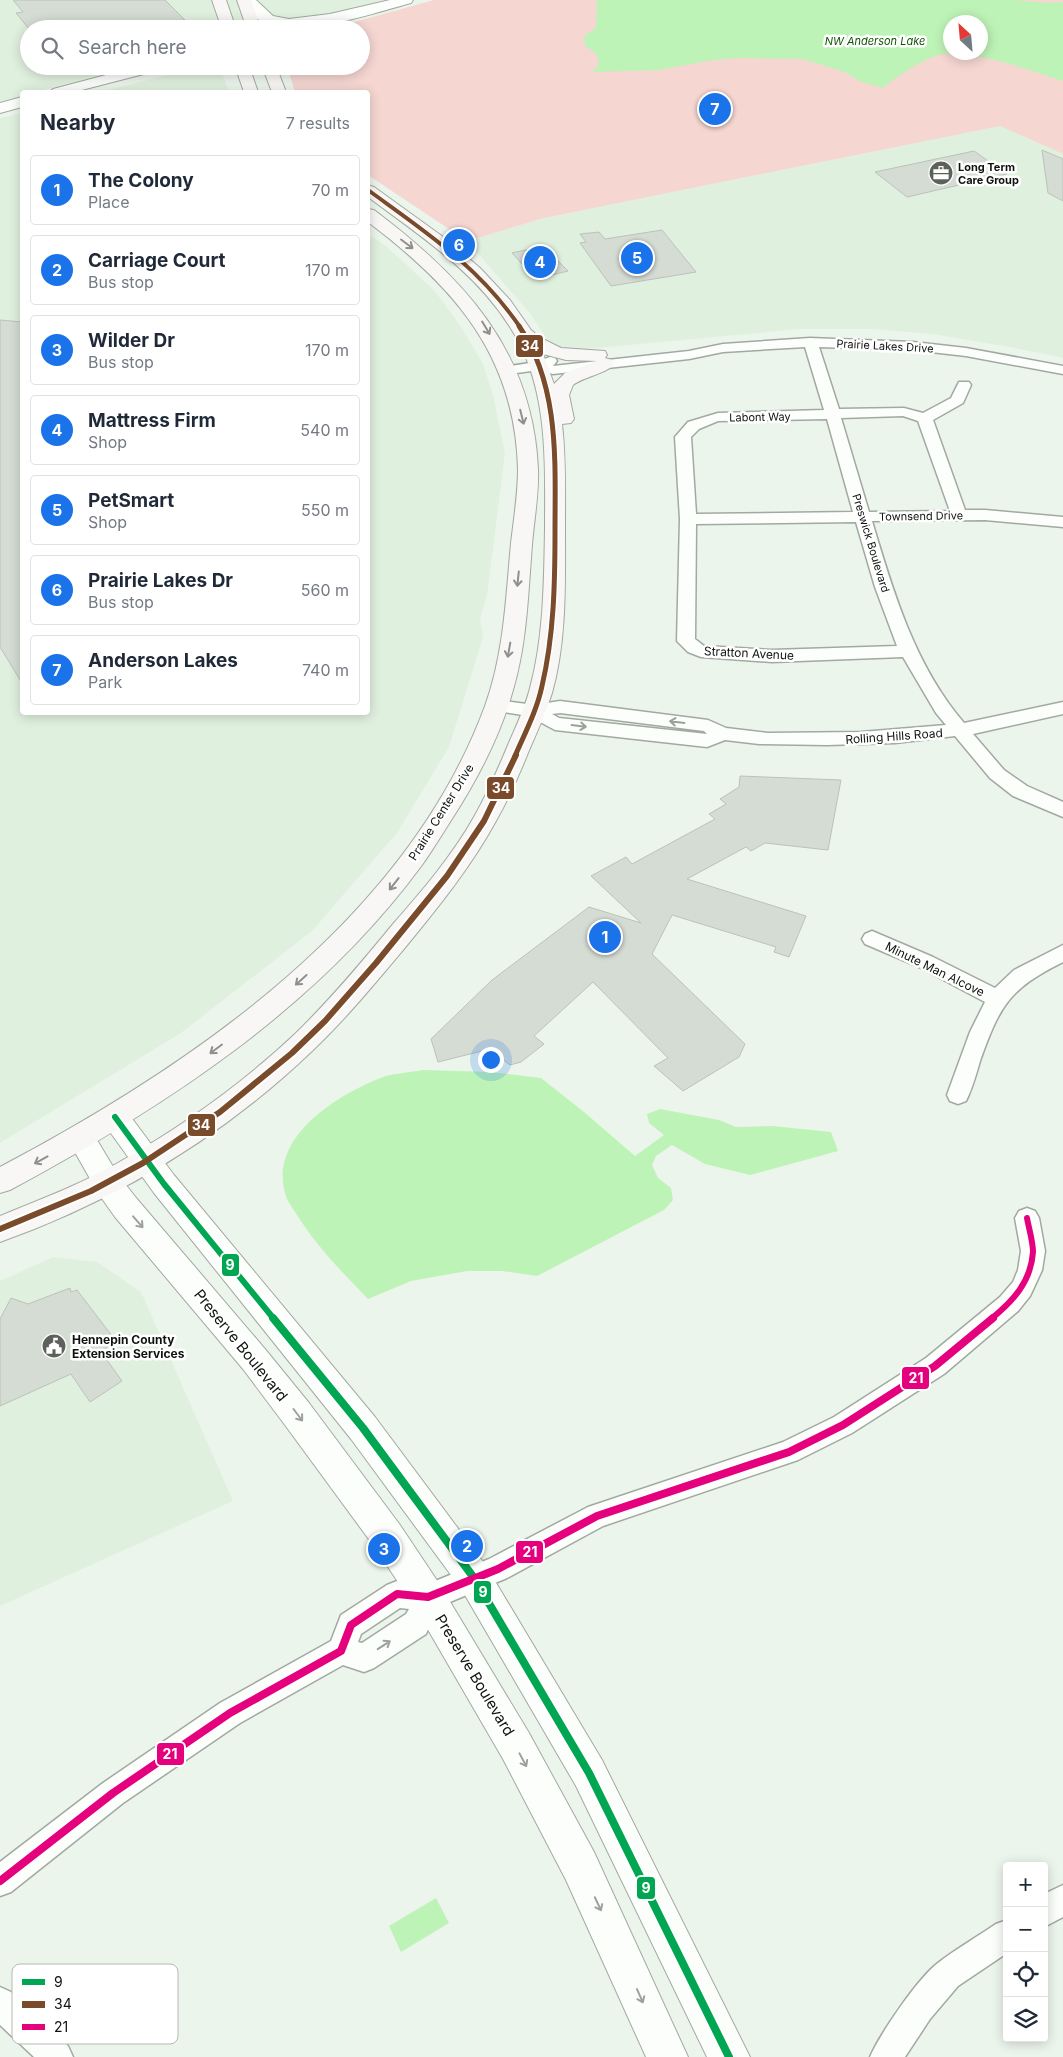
<!DOCTYPE html>
<meta charset="utf-8">
<style>
body{margin:0;font-family:Inter,sans-serif;background:#f6f6f7;color:#1f2937}
.controls{position:absolute;right:15px;bottom:15px;display:grid;overflow:hidden;border-radius:5px;box-shadow:0 2px 12px #0003}
.controls button{width:45px;height:45px;display:grid;place-items:center;padding:0;border:0;border-bottom:1px solid #e0e1e3;background:#fff;color:#1f2937;font:25px sans-serif}
.compass{position:absolute;left:943px;top:15px;width:45px;height:45px;border-radius:50%;background:#fff;box-shadow:0 2px 12px #0003;rotate:334deg}
.you{position:absolute;left:490px;top:1059px;width:18px;height:18px;margin:-12px;border:4px solid #fff;border-radius:50%;background:#1a73e8;box-shadow:0 0 0 8px #1a73e833}
.badge{display:grid;place-items:center;width:32px;height:32px;border-radius:50%;background:#1a73e8;color:#fff;font-size:16px;font-weight:700}
.pin{position:absolute;translate:-50% -50%;border:2px solid #fff;box-shadow:0 1px 5px #0006}
.list{margin:0;padding:0;list-style:none}
h2{display:flex;justify-content:space-between;align-items:center;height:65px;margin:0;padding:0 20px;font-size:21px}
h2 small{font-size:16px;font-weight:400;color:#747a83}
.list li{display:grid;grid-template-columns:32px 1fr auto;gap:15px;align-items:center;box-sizing:border-box;height:70px;margin:0 10px 10px;padding:0 10px;border:1px solid #e0e1e3;border-radius:5px}
.list b{display:block;font-size:19px;white-space:nowrap}
.list p{margin:0;font-size:16px;white-space:nowrap;color:#747a83}
.list em{font-size:16px;font-style:normal;color:#747a83}
.icon{flex:none;width:28px;height:28px;fill:none;stroke:currentColor;stroke-width:2;stroke-linecap:round;stroke-linejoin:round}
.map{position:relative;flex:none;width:1063px;height:2057px;overflow:hidden}
.search{position:absolute;background:#fff;box-shadow:0 2px 12px #0003;left:20px;top:20px;width:350px;height:55px;display:flex;align-items:center;gap:12px;box-sizing:border-box;padding:0 18px;border-radius:28px;color:#747a83;font-size:19px}
.panel{position:absolute;background:#fff;box-shadow:0 2px 12px #0003;left:20px;top:90px;width:350px;height:625px;border-radius:5px}
.map>svg:first-child{display:block}
</style>
<div class="map">
<svg width="1063" height="2057" viewBox="0 0 1063 2057">
<rect width="100%" height="100%" fill="#ecf5eb"/>
<g fill="#e0f0de">
<polygon points="0,0 384,0 270,29 29,29 29,66 133,66 35,92 22,92 22,96 0,102"/>
<polygon points="200,67 221,71 229,92 100,92"/>
<polygon points="22,113 22,712 368,712 368,234 386,246 434,290 460,325 483,364 493,395 505,453 487,596 480,618 483,637 449,747 397,833 312,931 181,1033 0,1143 0,118"/>
<polygon points="1000,126 1063,154 1063,358 1015,348 933,334 871,329 801,329 574,350 552,346 529,312 467,241 544,218"/>
<polygon points="53,1257 97,1262 141,1292 233,1501 0,1606 0,1281"/>
</g>
<path fill="#f5d6d1" fill-rule="evenodd" d="M434,0h629v154l-63,-28 -456,92 -77,23 -99,-66v-83h-73l-8,-26h74v-37h-32zM950,22h30v30h-30z"/>
<g fill="#bef3b7" fill-rule="evenodd">
<path d="M597,0h415l38,3 13,-1v79c-27,-9 -98,-34 -124,-26 -16,4 -43,22 -56,33l-24,-7 -14,-9 -43,-13 -64,-1 -26,2 -53,10 -67,2 7,-8 -3,-11 -11,-7 -1,-10 12,-8zM950,22h30v30h-30z"/>
<path d="M423,1070l67,2 51,6 43,34 51,44 29,-21 -15,-12 -2,-9 13,-5 59,11 17,7 36,-1 59,6 7,19 -88,24 -45,-11 -33,-19 -16,11 -4,9 6,13 13,10 2,12 -9,10 -127,66 -35,-5h-35l-56,10 -43,18c-25,-26 -51,-52 -71,-84 -3,-5 -7,-10 -10,-16 -22,-58 45,-101 91,-120 13,-6 30,-6 45,-9z"/>
<polygon points="436,1898 449,1923 401,1952 389,1926"/>
</g>
<g fill="#d5dcd4" stroke="#bbc2bb">
<polygon points="13,0 165,0 185,20 164,23 164,29 29,29 16,13 23,12"/>
<polygon points="1042,150 1063,159 1063,201 1048,193"/>
<polygon points="974,151 1007,174 907,197 875,172"/>
<polygon points="662,230 696,272 611,286 580,243 586,242 580,234 599,232 605,239"/>
<polygon points="543,246 568,271 536,279 512,253"/>
<polygon points="0,320 22,322 22,683 0,647"/>
<polygon points="740,776 841,780 828,850 765,843 751,851 746,847 687,879 806,916 789,957 774,952 776,947 672,915 652,954 745,1044 739,1057 683,1091 654,1066 668,1058 593,982 534,1036 544,1044 521,1062 510,1065 490,1049 438,1062 431,1039 492,980 589,907 641,923 591,876 626,857 632,864 715,819 709,814 726,804 720,799 739,787"/>
<polygon points="70,1288 71,1292 77,1290 116,1341 101,1352 122,1381 90,1402 71,1374 0,1406 0,1319 11,1298 28,1304"/>
</g>
<g fill="none" stroke-linecap="round" stroke-linejoin="round">
<defs>
<g id="minor">
<path d="M810,338l103,4 53,6 97,18v8l-97,-18 -53,-6 -94,-3 20,62 65,-1 19,5 28,-15 8,-16h10l2,3 -8,18 -30,17 32,90h20l78,7v10l-78,-7 -113,1c21,71 43,145 92,202l99,-21v12l-90,20 31,36 23,16 36,16v15l-50,-21 -23,-18 -35,-42 -60,7 -68,2 -68,-1 -34,-4 -18,7 -152,-17 -26,-14 -39,-6 -3,-4 3,-4 6,-2 38,5 26,-4 148,19 18,8 42,5 93,-1 85,-7 -10,-12 -33,-56 -131,5 -71,-5 -13,-5 -11,-11 3,-122 -5,-82 13,-15 30,-9 106,-3 -19,-63 -82,5 -34,7 -136,15 -14,-4 -30,4 -5,-1 -2,-3 2,-3 32,-5 14,-5 5,1 2,3 -4,5 136,-15 34,-7zM903,416l15,5 32,90 -81,1 -28,-94zM827,419l26,93 -157,2 -5,-77 8,-8 19,-8zM856,522l19,65 22,59 -125,4 -68,-4 -9,-7 1,-115zM560,713l144,18 3,3 -148,-16 -7,-4z"/>
<path d="M872,931l61,26 62,31 19,-18 49,-25v17c-54,27 -63,43 -83,99 -4,14 -8,28 -14,40l-8,3 -8,-3 -3,-6 23,-63 15,-30 -66,-35 -54,-23 -3,-5 3,-5z"/>
<path d="M1027,1208l8,3 4,7 6,33 -3,19 -12,26 -12,15 -74,63 -92,59 -54,27 -195,66 -96,52 -69,29 -12,27 -52,34 -10,4 -21,-7 -103,58 -117,80 -112,89 -11,4v-34l103,-79 117,-80 111,-62 10,-26 46,-30 10,-4 31,3 61,-25 99,-52 195,-65 51,-25 92,-59 74,-61 13,-15 5,-12 3,-19 -6,-33 4,-7zM400,1608l9,1 -3,5 -44,29 -4,-1 3,-8z"/>
<polygon points="1063,1885 1063,1917 1044,1927 1044,1894"/>
<path d="M1007,1920v33l-49,33 -28,33 -25,38h-35c10,-23 48,-79 68,-94 18,-14 39,-26 58,-39z"/>
<polygon points="0,1987 11,1992 68,2046 73,2057 34,2057 0,2025"/>
</g>
<g id="tertiary">
<path d="M241,0h15l17,16 16,3 41,-5 60,-14h23l-2,3c-37,10 -113,36 -148,19 -9,-4 -17,-14 -22,-22z"/>
<polygon points="140,66 165,66 163,69 74,92 50,92 53,89"/>
<polygon points="22,97 22,107 0,113 0,103"/>
<polygon points="115,1105 125,1109 174,1175 375,1417 486,1566 602,1760 750,2057 707,2057 576,1786 462,1590 351,1439 154,1193 105,1125 101,1117 105,1109"/>
<polygon points="81,1126 91,1130 118,1175 137,1199 265,1349 309,1403 400,1525 440,1585 529,1733 594,1852 688,2057 646,2057 566,1880 503,1759 416,1609 376,1549 285,1425 243,1369 115,1217 98,1193 67,1138 71,1130"/>
</g>
<g id="secondary">
<polygon points="212,0 226,0 236,29 222,29"/>
<polygon points="237,0 251,0 261,29 247,29"/>
<polygon points="235,66 249,66 258,92 244,92"/>
<polygon points="262,66 276,66 286,92 272,92"/>
<path d="M368,185l6,2 72,52 34,29 30,32 21,30 8,7 22,11 44,3 2,4 -2,3 7,2 2,4c-6,9 -31,13 -41,21l-4,10 5,24 -3,4 -9,1c4,34 3,69 3,103 0,54 2,113 -13,166 -6,19 -14,37 -22,55 -10,25 -21,50 -34,73 -24,44 -56,84 -88,123 -31,37 -62,75 -97,108 -89,85 -196,149 -311,190v-26c39,-16 79,-31 116,-52 64,-36 126,-80 179,-130 35,-34 67,-72 98,-110 29,-33 59,-68 81,-107 13,-23 24,-48 34,-72 8,-19 17,-37 22,-57 14,-51 14,-107 15,-159 0,-69 4,-142 -35,-202 -35,-56 -90,-91 -142,-130zM543,354l23,6 31,1 -32,12 -11,11z"/>
<path d="M368,209l6,1c89,67 159,141 164,259 1,25 -4,51 -6,76 -4,49 -5,98 -19,145 -13,47 -37,92 -63,132 -9,14 -18,29 -28,43 -105,143 -257,242 -412,325l-10,3v-26c193,-102 406,-247 485,-461 19,-52 21,-109 26,-163 3,-25 7,-50 7,-74 -3,-114 -64,-182 -150,-247z"/>
</g>
</defs>
<use href="#minor" stroke="#a2a9a1" stroke-width="3"/>
<use href="#tertiary" stroke="#a2a9a1" stroke-width="2"/>
<use href="#secondary" stroke="#a2a9a1" stroke-width="2"/>
<use href="#minor" fill="#fcfefc" fill-rule="evenodd"/>
<use href="#tertiary" fill="#fcfefc" fill-rule="evenodd"/>
<use href="#secondary" fill="#f8f7f5" fill-rule="evenodd"/>
<defs>
<polyline id="bus-1-far1" points="115,1117 164,1184 274,1319"/>
<polyline id="bus-1" points="273,1318 363,1428 474,1578 589,1773 729,2057"/>
<path id="bus-2-far2" d="M368,190c59,43 110,76 152,137"/>
<path id="bus-2-far1" d="M515,756c10,-23 22,-46 27,-70 12,-51 13,-103 13,-155 0,-69 5,-145 -36,-205"/>
<polyline id="bus-2" points="0,1229 91,1191 143,1163 220,1112 292,1053 325,1021 376,963 447,876 484,821 516,755"/>
<path id="bus-3-far1" d="M991,1319c22,-18 40,-37 42,-67 0,-10 -4,-23 -6,-34"/>
<polyline id="bus-3" points="0,1881 113,1793 230,1713 341,1651 351,1625 397,1594 428,1597 498,1569 597,1516 789,1452 843,1425 935,1366 993,1318"/>
</defs>
<use href="#bus-1-far1" stroke="#fff" stroke-width="10"/>
<use href="#bus-1" stroke="#fff" stroke-width="12"/>
<use href="#bus-2-far2" stroke="#fff" stroke-width="5.5"/>
<use href="#bus-2-far1" stroke="#fff" stroke-width="8"/>
<use href="#bus-2" stroke="#fff" stroke-width="10"/>
<use href="#bus-3-far1" stroke="#fff" stroke-width="10"/>
<use href="#bus-3" stroke="#fff" stroke-width="12"/>
<use href="#bus-1-far1" stroke="#00a651" stroke-width="6"/>
<use href="#bus-1" stroke="#00a651" stroke-width="8"/>
<use href="#bus-2-far2" stroke="#7a4b2a" stroke-width="4"/>
<use href="#bus-2-far1" stroke="#7a4b2a" stroke-width="5"/>
<use href="#bus-2" stroke="#7a4b2a" stroke-width="6"/>
<use href="#bus-3-far1" stroke="#e5007d" stroke-width="6"/>
<use href="#bus-3" stroke="#e5007d" stroke-width="8"/>
</g>
<defs><path id="oneway-shaft" d="M-6 0H5M1.5-3L5.5 0L1.5 3" fill="none" stroke-width="1.6" stroke-linecap="round" stroke-linejoin="round" transform="scale(1.25)"/></defs>
<g stroke="#8f908d">
<use href="#oneway-shaft" transform="translate(407 244) rotate(37)"/>
<use href="#oneway-shaft" transform="translate(486 328) rotate(59)"/>
<use href="#oneway-shaft" transform="translate(522 417) rotate(76)"/>
<use href="#oneway-shaft" transform="translate(518 579) rotate(96)"/>
<use href="#oneway-shaft" transform="translate(509 650) rotate(100)"/>
<use href="#oneway-shaft" transform="translate(394 884) rotate(128)"/>
<use href="#oneway-shaft" transform="translate(301 980) rotate(138)"/>
<use href="#oneway-shaft" transform="translate(216 1049) rotate(143)"/>
<use href="#oneway-shaft" transform="translate(41 1160) rotate(151)"/>
</g>
<g stroke="#9da09c">
<use href="#oneway-shaft" transform="translate(677 722) rotate(-173)"/>
<use href="#oneway-shaft" transform="translate(579 726) rotate(7)"/>
<use href="#oneway-shaft" transform="translate(138 1222) rotate(49)"/>
<use href="#oneway-shaft" transform="translate(298 1415) rotate(53)"/>
<use href="#oneway-shaft" transform="translate(384 1645) rotate(-33)"/>
<use href="#oneway-shaft" transform="translate(523 1760) rotate(62)"/>
<use href="#oneway-shaft" transform="translate(598 1904) rotate(65)"/>
<use href="#oneway-shaft" transform="translate(640 1996) rotate(66)"/>
</g>
<defs>
<symbol id="office-disc" viewBox="-11 -11 22 22"><circle r="9.5" fill="#5c625b" stroke="#fff"/><path d="M-6-3h4V-5.5h4V-3h4V5H-6ZM-1-4.5V-3h2v-1.5ZM-6 0V1H6V0Z" fill="#fff"/></symbol>
<symbol id="civic-disc" viewBox="-11 -11 22 22"><circle r="9.5" fill="#5c625b" stroke="#fff"/><path d="M-.6-6.5H3V-4.5H.6V-3L4-1V1h2V6H-6V1h2V-1L-.6-3ZM-1.2 2.5V6h2.4V2.5Z" fill="#fff"/></symbol>
</defs>
<g fill-rule="evenodd">
<use href="#office-disc" x="927" y="159" width="28" height="28"/>
<use href="#civic-disc" x="40" y="1332" width="28" height="28"/>
</g>
<g text-anchor="middle" dominant-baseline="central" stroke-width="5" stroke-linejoin="round" paint-order="stroke">
<g font-size="11" font-style="italic" fill="#115706" stroke="#fff">
<text x="875" y="41">NW Anderson Lake</text>
</g>
<g font-size="11" font-weight="bold" fill="#0e130d" stroke="#fff" text-anchor="start">
<text x="958" y="167">Long Term<tspan x="958" dy="13">Care Group</tspan></text>
</g>
<g font-size="11" fill="#0e130d" stroke="#fff">
<text transform="translate(885 346) rotate(3)">Prairie Lakes Drive</text>
<text transform="translate(760 417) rotate(-1)">Labont Way</text>
<text transform="translate(921 516) rotate(-1)">Townsend Drive</text>
<text transform="translate(871 543) rotate(73)">Preswick Boulevard</text>
</g>
<g font-size="12" fill="#0e130d" stroke="#fff">
<text transform="translate(749 653) rotate(3)">Stratton Avenue</text>
<text transform="translate(894 736) rotate(-4)">Rolling Hills Road</text>
<text transform="translate(441 812) rotate(-58)">Prairie Center Drive</text>
<text transform="translate(935 969) rotate(26)">Minute Man Alcove</text>
</g>
<g font-size="12" font-weight="bold" fill="#0e130d" stroke="#fff" text-anchor="start">
<text x="72" y="1339">Hennepin County<tspan x="72" dy="14">Extension Services</tspan></text>
</g>
<g font-size="15" fill="#0e130d" stroke="#fff">
<text transform="translate(241 1345) rotate(51)">Preserve Boulevard</text>
<text transform="translate(475 1675) rotate(59)">Preserve Boulevard</text>
</g>
</g>
<rect x="12" y="1964" width="166" height="80" rx="8" fill="#fff" stroke="#b7b8b6" stroke-width="1"/>
<rect x="22" y="1979" width="23" height="6" fill="#00a651"/>
<rect x="22" y="2001" width="23" height="7" fill="#7a4b2a"/>
<rect x="22" y="2024" width="23" height="6" fill="#e5007d"/>
<g font-size="14" fill="#0e130d">
<text x="54" y="1987">9</text>
<text x="54" y="2009">34</text>
<text x="54" y="2032">21</text>
</g>
<g stroke="#fff" stroke-width="2">
<rect x="515" y="334" width="29" height="24" rx="5" fill="#7a4b2a"/>
<rect x="486" y="776" width="29" height="24" rx="5" fill="#7a4b2a"/>
<rect x="187" y="1113" width="29" height="24" rx="5" fill="#7a4b2a"/>
<rect x="221" y="1253" width="19" height="24" rx="5" fill="#00a651"/>
<rect x="901" y="1366" width="29" height="24" rx="5" fill="#e5007d"/>
<rect x="515" y="1540" width="29" height="24" rx="5" fill="#e5007d"/>
<rect x="473" y="1580" width="19" height="24" rx="5" fill="#00a651"/>
<rect x="156" y="1742" width="29" height="24" rx="5" fill="#e5007d"/>
<rect x="636" y="1876" width="20" height="24" rx="5" fill="#00a651"/>
</g>
<g font-size="14" text-anchor="middle" font-weight="bold" fill="#fff">
<text x="530" y="351">34</text>
<text x="501" y="793">34</text>
<text x="201" y="1130">34</text>
<text x="230" y="1270">9</text>
<text x="916" y="1383">21</text>
<text x="530" y="1557">21</text>
<text x="483" y="1597">9</text>
<text x="170" y="1759">21</text>
<text x="646" y="1893">9</text>
</g>
</svg>
<div class="controls">
<button>+</button>
<button>−</button>
<button><svg class="icon" aria-label="locate" viewBox="0 0 24 24"><circle cx="12" cy="12" r="6"/><path d="M12 2v4M12 18v4M2 12h4M18 12h4"/></svg></button>
<button><svg class="icon" aria-label="layers" viewBox="0 0 24 24"><path d="M12 4l9 5-9 5-9-5zM3 14l9 5 9-5"/></svg></button>
</div>
<svg class="compass" viewBox="-18 -18 36 36"><path d="M0-13l5 13h-10z" fill="#e53935"/><path d="M0 13l5-13h-10z" fill="#747a83"/></svg>
<div class="you"></div>
<div class="pin badge" style="left:605px;top:937px">1</div>
<div class="pin badge" style="left:467px;top:1546px">2</div>
<div class="pin badge" style="left:384px;top:1549px">3</div>
<div class="pin badge" style="left:540px;top:262px">4</div>
<div class="pin badge" style="left:637px;top:258px">5</div>
<div class="pin badge" style="left:459px;top:245px">6</div>
<div class="pin badge" style="left:715px;top:109px">7</div>
<div class="search"><svg class="icon" aria-label="search" viewBox="0 0 24 24"><circle cx="10" cy="10" r="6"/><path d="M15 15l6 6"/></svg>Search here</div>
<section class="panel">
<h2>Nearby<small>7 results</small></h2>
<ul class="list">
<li><span class="badge">1</span><div><b>The Colony</b><p>Place</p></div><em>70 m</em></li>
<li><span class="badge">2</span><div><b>Carriage Court</b><p>Bus stop</p></div><em>170 m</em></li>
<li><span class="badge">3</span><div><b>Wilder Dr</b><p>Bus stop</p></div><em>170 m</em></li>
<li><span class="badge">4</span><div><b>Mattress Firm</b><p>Shop</p></div><em>540 m</em></li>
<li><span class="badge">5</span><div><b>PetSmart</b><p>Shop</p></div><em>550 m</em></li>
<li><span class="badge">6</span><div><b>Prairie Lakes Dr</b><p>Bus stop</p></div><em>560 m</em></li>
<li><span class="badge">7</span><div><b>Anderson Lakes</b><p>Park</p></div><em>740 m</em></li>
</ul>
</section>
</div>
